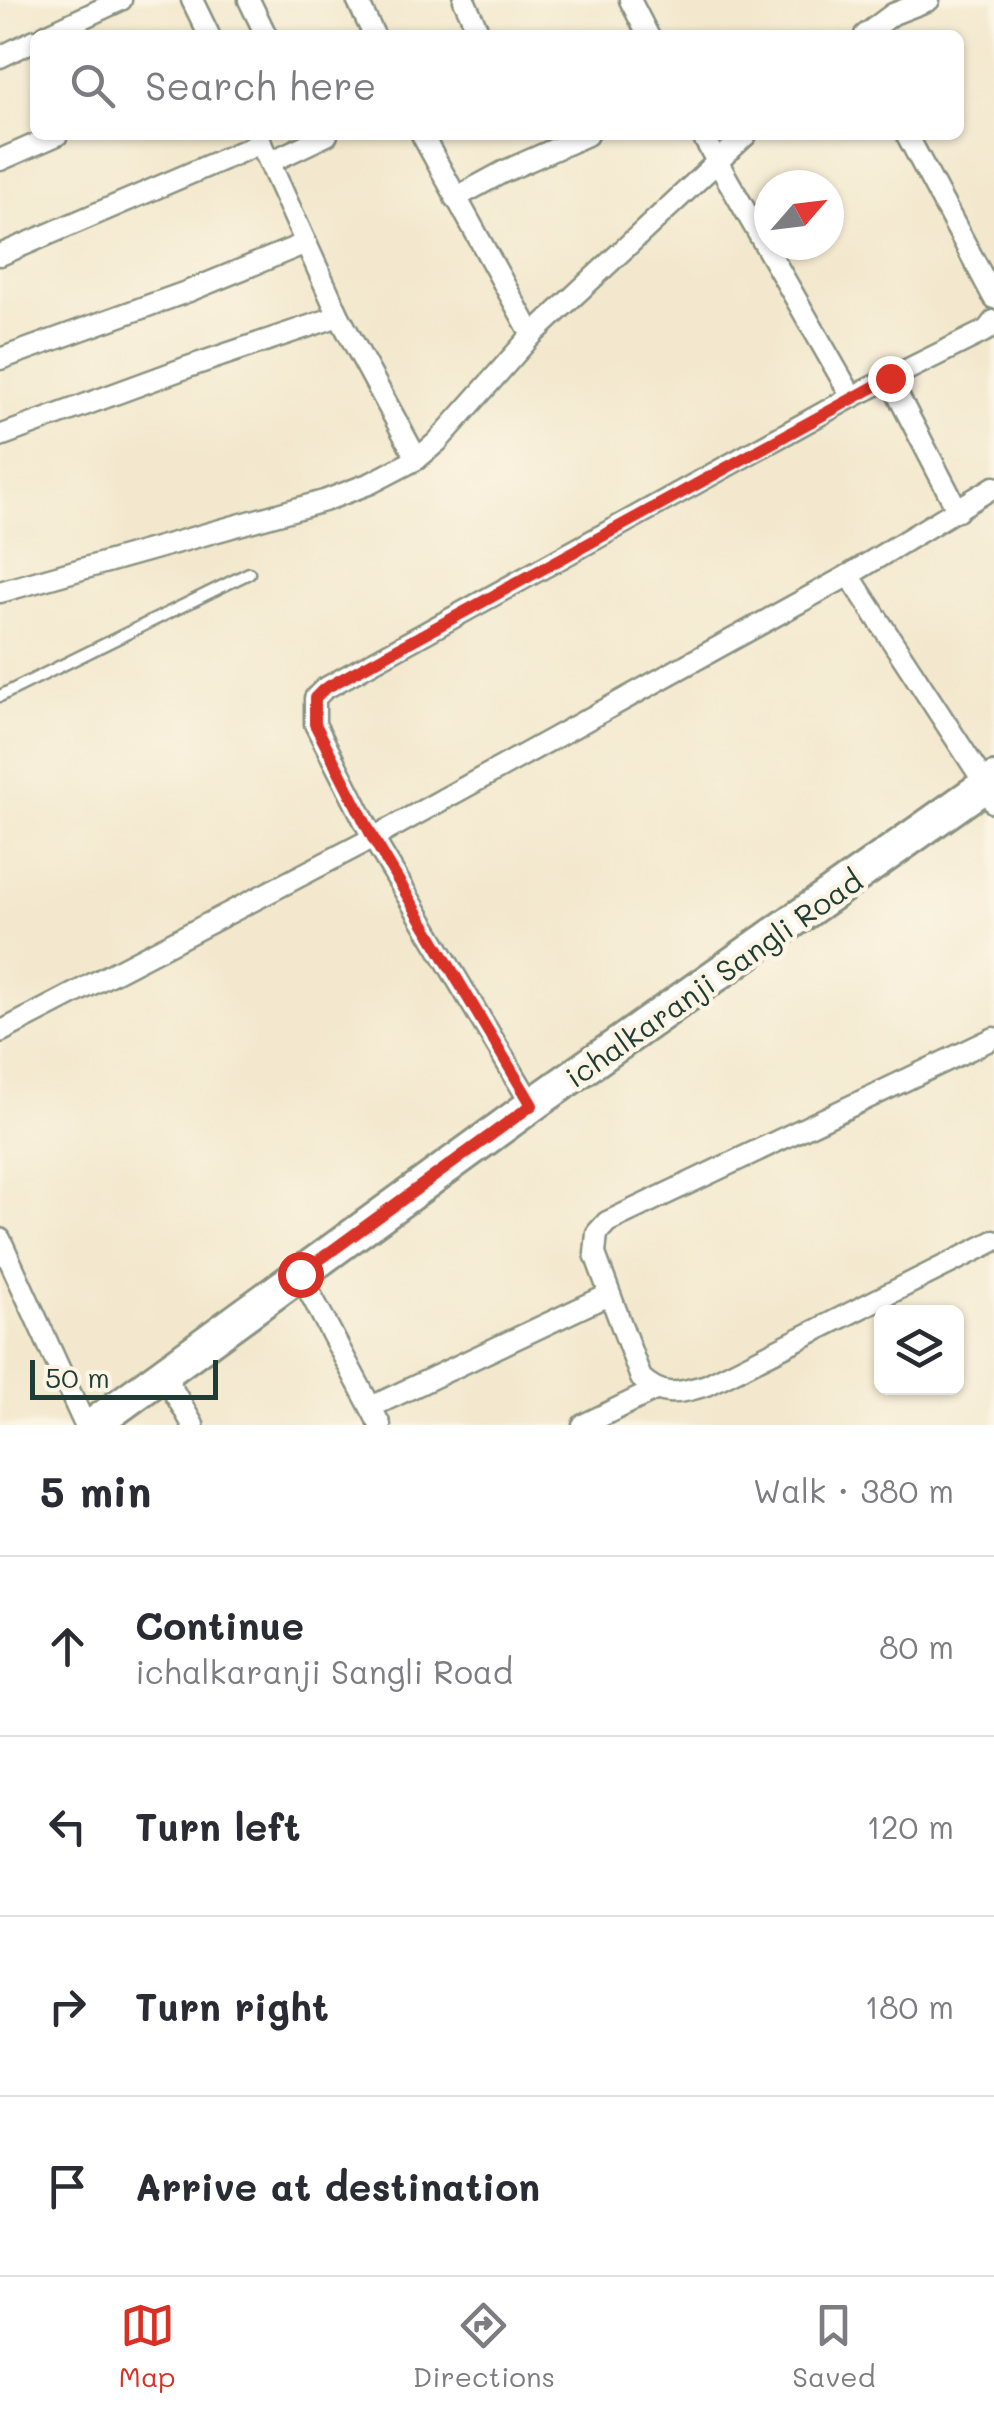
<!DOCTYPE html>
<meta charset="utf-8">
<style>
body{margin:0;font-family:Mali,sans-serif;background:#f7f7f7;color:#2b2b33}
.controls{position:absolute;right:30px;bottom:30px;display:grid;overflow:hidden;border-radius:15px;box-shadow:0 2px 8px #0004}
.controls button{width:90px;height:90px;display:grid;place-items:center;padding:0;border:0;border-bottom:2px solid #e1e1e2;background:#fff;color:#2b2b33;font:50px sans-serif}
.compass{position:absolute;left:754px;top:170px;width:90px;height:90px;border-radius:50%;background:#fff;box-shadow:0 2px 8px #0004;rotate:62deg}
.scale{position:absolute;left:30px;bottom:25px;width:188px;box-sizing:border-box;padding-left:10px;border:5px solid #1f3d34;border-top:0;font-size:28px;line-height:35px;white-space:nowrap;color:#1f3d34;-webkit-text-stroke:8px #fcf5e5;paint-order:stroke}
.stop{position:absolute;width:30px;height:30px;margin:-22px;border:8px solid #d93025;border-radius:50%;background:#fff}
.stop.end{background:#d93025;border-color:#fff;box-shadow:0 2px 10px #0008}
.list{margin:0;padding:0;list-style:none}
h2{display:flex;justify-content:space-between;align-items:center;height:130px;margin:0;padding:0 40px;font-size:42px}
h2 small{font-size:32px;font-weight:400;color:#7c7c81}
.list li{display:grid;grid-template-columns:65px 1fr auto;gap:30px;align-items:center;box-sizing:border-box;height:180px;padding:0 40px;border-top:2px solid #e1e1e2}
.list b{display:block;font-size:38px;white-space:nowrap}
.list p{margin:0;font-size:32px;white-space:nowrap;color:#7c7c81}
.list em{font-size:32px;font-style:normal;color:#7c7c81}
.icon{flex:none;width:55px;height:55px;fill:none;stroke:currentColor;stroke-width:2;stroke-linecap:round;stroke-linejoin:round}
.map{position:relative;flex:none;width:994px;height:1425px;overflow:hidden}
.search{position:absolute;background:#fff;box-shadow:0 2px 8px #0004;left:30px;right:30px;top:30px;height:110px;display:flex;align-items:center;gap:25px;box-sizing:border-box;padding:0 35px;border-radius:15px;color:#7c7c81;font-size:38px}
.sheet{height:850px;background:#fff}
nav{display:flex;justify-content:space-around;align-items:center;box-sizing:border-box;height:140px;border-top:2px solid #e1e1e2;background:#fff;font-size:28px;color:#7c7c81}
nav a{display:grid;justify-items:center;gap:5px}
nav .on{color:#d93025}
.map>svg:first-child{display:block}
</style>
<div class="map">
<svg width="994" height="1425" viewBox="0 0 994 1425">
<rect width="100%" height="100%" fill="#fcf5e5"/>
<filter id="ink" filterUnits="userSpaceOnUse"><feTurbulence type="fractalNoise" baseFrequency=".01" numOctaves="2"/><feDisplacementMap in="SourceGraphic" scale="20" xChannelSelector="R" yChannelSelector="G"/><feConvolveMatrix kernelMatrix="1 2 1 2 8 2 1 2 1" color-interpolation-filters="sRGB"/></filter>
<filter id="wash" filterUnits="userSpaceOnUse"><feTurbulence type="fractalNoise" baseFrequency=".0048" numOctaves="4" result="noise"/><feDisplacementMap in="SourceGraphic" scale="40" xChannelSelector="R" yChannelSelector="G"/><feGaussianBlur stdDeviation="2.25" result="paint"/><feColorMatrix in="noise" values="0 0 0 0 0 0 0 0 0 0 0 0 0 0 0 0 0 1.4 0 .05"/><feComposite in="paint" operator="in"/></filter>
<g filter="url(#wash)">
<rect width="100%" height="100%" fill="#f3e8cd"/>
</g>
<g filter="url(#ink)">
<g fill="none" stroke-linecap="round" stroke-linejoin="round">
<defs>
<polyline id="service" points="0,696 249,573"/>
<g id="minor">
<polyline points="192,0 209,35"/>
<polyline points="249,0 266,35"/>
<polyline points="357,0 374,35"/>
<polyline points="464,0 480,35"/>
<polyline points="630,0 648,35"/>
<polyline points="46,35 121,0"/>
<polyline points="865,35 893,14 929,0"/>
<polyline points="0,57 35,40"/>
<polyline points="257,135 339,316 417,459"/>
<polyline points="422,135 532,335"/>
<polyline points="702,135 852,397"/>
<polyline points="907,135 994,298"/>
<polyline points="0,160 57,135"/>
<polyline points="270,162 327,135"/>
<polyline points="455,198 503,172 587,135"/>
<polyline points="0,255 261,143"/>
<polyline points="0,359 189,291 306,243"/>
<polyline points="889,378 958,511"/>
<polyline points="0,436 188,367 339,316"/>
<polyline points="849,575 986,785 994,803"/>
<polyline points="0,592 324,501 371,483 417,459 437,442 532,335 746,135"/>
<polyline points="0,1032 373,838 849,575 994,487"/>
<path d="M994,1038l-387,184 -10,11 -2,21 46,124c23,21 38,15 66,7l287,-144"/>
<polyline points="532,1105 373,838 315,724 315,698 324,689 852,397 987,330 994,321"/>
<polyline points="0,1239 85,1425"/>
<polyline points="300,1274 380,1425"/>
<polyline points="163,1373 193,1425"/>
<polyline points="371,1407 608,1295"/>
<polyline points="583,1425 655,1390"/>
</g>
<polyline id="primary" points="93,1425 532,1105 994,779"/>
</defs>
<use href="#service" stroke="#899280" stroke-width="15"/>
<use href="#minor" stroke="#899280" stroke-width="25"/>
<use href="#primary" stroke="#899280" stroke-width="38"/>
<use href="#service" stroke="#fff" stroke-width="10"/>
<use href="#minor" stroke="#fff" stroke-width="20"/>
<use href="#primary" stroke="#fff" stroke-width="32"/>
</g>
</g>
<g fill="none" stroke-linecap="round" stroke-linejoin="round" filter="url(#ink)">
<polyline stroke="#d93025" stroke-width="12" points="300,1274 532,1105 373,838 315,724 315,698 324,689 890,378"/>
</g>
<g text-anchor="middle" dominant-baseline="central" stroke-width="9" stroke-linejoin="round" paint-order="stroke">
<g font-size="30" fill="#1f3d34" stroke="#fcf5e5">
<text transform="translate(713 978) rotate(-35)">ichalkaranji Sangli Road</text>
</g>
</g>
</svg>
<div class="controls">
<button><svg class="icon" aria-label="layers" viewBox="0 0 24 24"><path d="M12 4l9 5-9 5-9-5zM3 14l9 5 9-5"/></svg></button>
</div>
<svg class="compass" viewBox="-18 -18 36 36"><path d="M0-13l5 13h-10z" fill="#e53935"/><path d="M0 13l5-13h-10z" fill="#7c7c81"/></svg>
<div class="scale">50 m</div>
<div class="stop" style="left:300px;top:1274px"></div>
<div class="stop end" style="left:890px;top:378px"></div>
<div class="search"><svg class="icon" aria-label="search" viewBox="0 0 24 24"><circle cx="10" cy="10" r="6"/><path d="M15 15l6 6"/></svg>Search here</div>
</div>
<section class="sheet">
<h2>5 min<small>Walk · 380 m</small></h2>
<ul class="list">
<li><svg class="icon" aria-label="ahead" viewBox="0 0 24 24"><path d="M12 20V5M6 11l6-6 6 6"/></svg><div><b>Continue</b><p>ichalkaranji Sangli Road</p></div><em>80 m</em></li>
<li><svg class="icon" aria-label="left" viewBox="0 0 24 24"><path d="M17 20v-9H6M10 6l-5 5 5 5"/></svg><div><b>Turn left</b></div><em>120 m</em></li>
<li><svg class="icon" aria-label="right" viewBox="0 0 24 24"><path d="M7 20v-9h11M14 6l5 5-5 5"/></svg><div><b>Turn right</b></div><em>180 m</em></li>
<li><svg class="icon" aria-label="arrive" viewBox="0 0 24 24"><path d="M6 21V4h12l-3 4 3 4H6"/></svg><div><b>Arrive at destination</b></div></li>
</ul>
</section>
<nav>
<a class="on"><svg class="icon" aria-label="map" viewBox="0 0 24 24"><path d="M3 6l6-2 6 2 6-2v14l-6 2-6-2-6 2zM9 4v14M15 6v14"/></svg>Map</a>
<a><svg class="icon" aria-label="directions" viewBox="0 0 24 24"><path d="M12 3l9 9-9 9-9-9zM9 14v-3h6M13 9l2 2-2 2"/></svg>Directions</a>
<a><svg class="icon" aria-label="saved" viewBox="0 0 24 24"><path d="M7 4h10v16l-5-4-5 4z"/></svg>Saved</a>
</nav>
